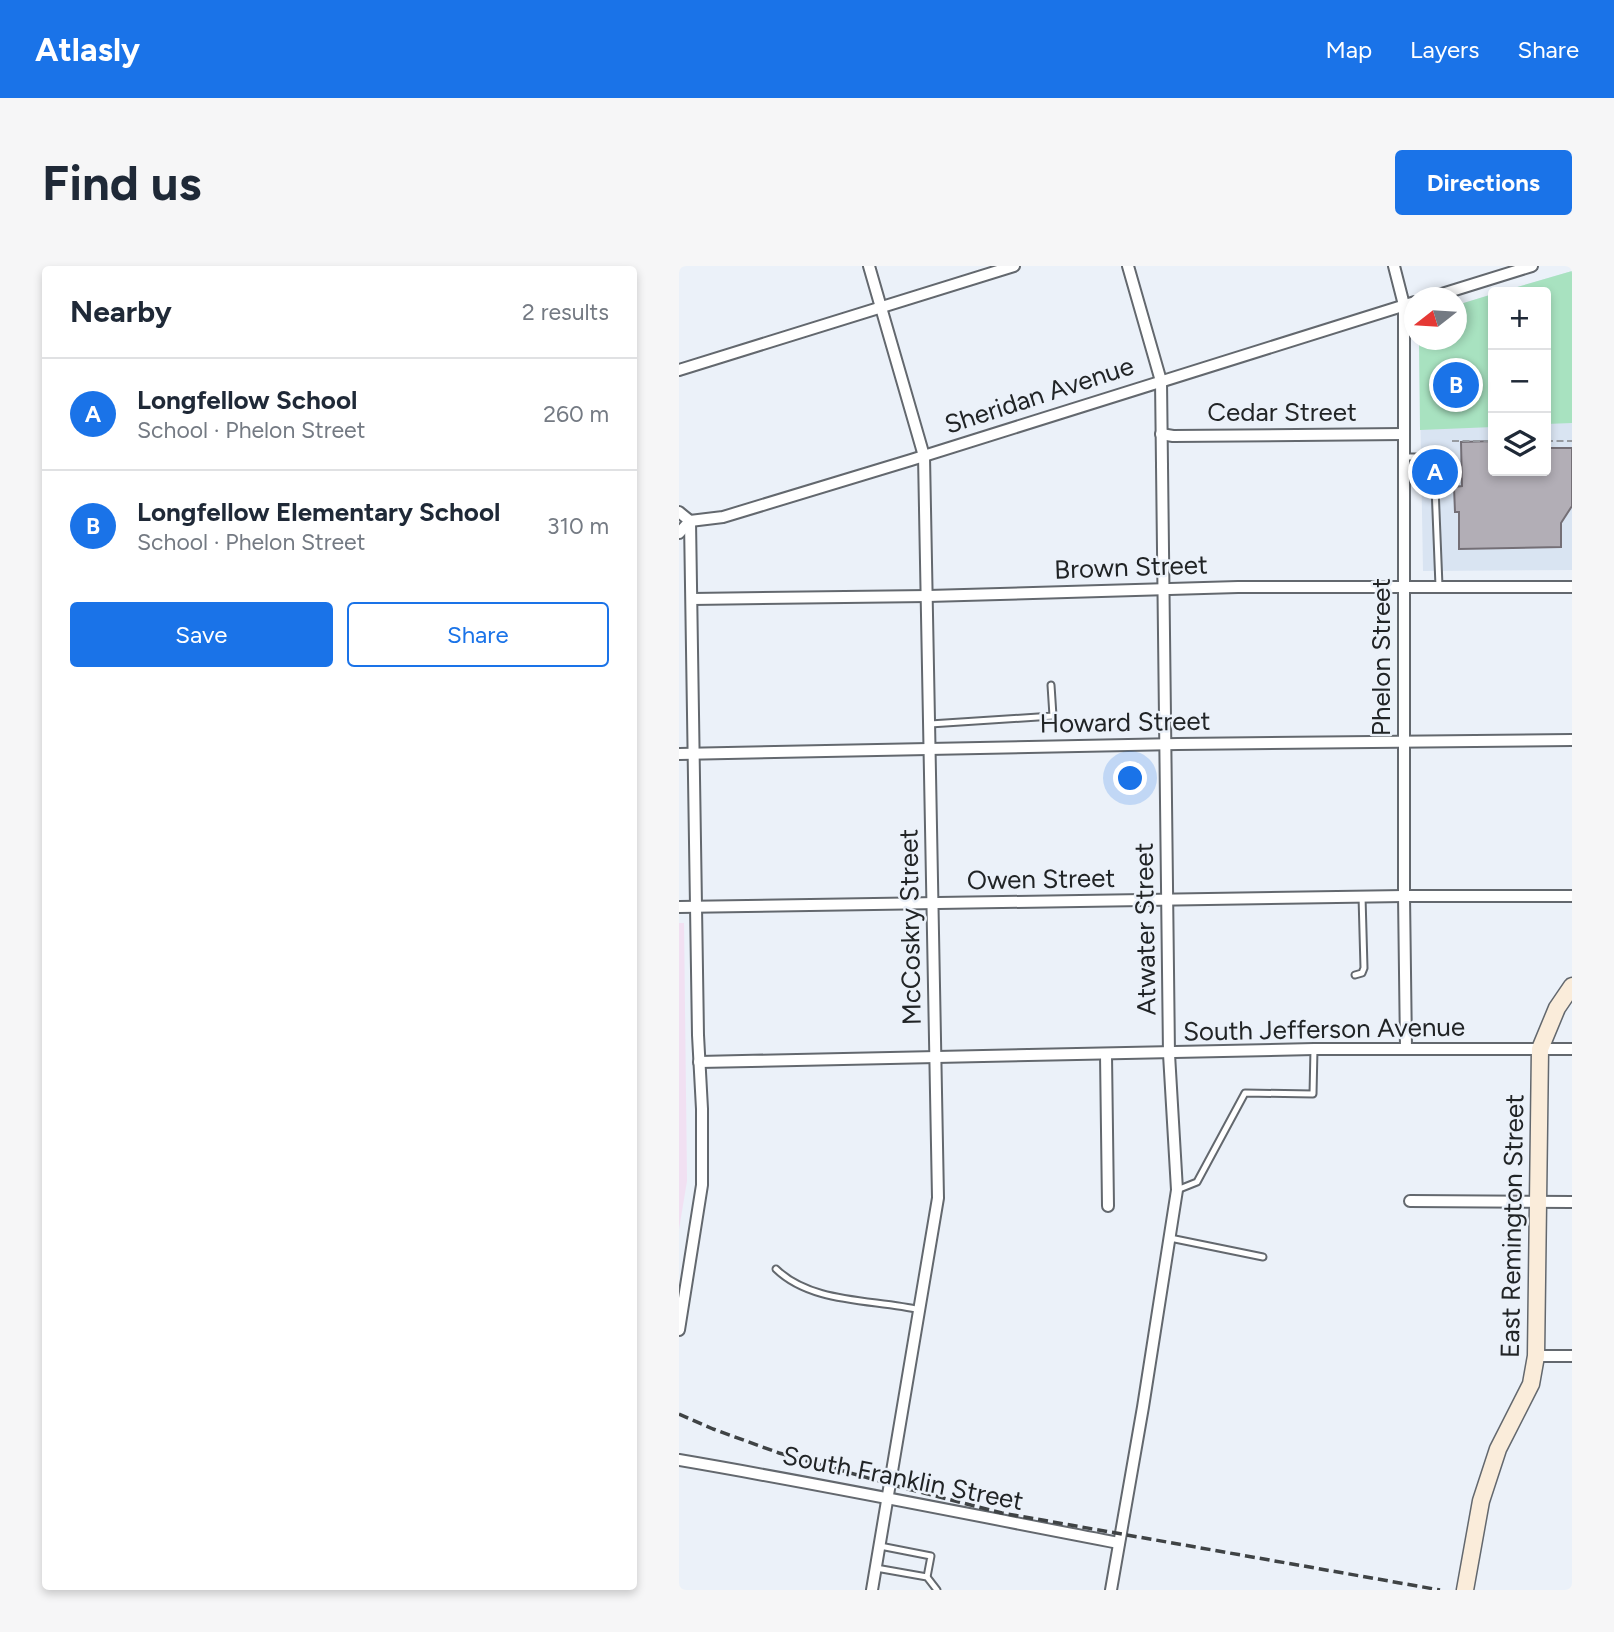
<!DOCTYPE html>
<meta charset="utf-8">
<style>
body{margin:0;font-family:Figtree,sans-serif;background:#f6f6f7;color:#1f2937}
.controls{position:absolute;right:21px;top:21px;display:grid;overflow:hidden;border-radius:7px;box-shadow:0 4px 10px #0003}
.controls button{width:63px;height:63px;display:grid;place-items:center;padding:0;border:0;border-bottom:2px solid #e0e1e3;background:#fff;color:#1f2937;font:35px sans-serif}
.compass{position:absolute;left:725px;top:21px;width:63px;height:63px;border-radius:50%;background:#fff;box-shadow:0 4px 10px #0003;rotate:253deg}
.you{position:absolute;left:452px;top:513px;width:24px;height:24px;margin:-18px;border:5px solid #fff;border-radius:50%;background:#1a73e8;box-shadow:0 0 0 10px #1a73e833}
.badge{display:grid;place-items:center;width:46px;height:46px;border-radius:50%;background:#1a73e8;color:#fff;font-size:23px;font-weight:700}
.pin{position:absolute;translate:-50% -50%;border:4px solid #fff;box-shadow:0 2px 7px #0006}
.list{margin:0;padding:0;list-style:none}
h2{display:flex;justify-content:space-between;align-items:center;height:91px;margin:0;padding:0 28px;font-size:30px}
h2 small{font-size:23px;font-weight:400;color:#747a83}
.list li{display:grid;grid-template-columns:46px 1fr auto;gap:21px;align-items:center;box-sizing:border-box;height:112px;padding:0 28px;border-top:2px solid #e0e1e3}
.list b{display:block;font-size:26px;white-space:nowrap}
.list p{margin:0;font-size:23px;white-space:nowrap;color:#747a83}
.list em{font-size:23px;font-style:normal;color:#747a83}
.actions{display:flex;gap:14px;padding:21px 28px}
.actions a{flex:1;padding:16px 0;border:2px solid #1a73e8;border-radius:7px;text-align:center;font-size:24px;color:#1a73e8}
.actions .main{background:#1a73e8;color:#fff}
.icon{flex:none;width:38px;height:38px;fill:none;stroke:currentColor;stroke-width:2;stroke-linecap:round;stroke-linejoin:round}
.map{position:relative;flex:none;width:893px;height:1324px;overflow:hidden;border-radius:7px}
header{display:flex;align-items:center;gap:42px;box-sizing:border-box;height:98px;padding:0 35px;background:#1a73e8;color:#fff}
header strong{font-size:33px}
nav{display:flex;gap:38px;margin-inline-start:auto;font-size:24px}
.intro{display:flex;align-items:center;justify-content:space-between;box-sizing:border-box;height:168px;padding:0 42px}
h1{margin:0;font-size:49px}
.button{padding:18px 32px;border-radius:7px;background:#1a73e8;color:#fff;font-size:24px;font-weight:700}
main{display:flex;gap:42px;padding:0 42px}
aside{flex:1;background:#fff;border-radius:7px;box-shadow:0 4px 10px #0003}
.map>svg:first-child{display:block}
</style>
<header>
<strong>Atlasly</strong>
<nav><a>Map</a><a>Layers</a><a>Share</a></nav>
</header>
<div class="intro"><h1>Find us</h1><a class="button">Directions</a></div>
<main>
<aside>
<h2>Nearby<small>2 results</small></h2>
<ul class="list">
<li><span class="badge">A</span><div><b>Longfellow School</b><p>School · Phelon Street</p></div><em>260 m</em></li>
<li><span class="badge">B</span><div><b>Longfellow Elementary School</b><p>School · Phelon Street</p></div><em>310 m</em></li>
</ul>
<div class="actions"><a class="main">Save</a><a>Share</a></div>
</aside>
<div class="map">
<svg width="893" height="1324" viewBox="0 0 893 1324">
<rect width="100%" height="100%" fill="#ebf1f9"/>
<polygon fill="#d9e4f2" points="893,5 893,304 744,305 740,74 778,74 778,39 814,28 814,205 867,205 867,26 821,26"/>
<polygon fill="#f1e0f2" points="0,657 5,657 8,915 0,963"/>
<g fill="#a8e2c0">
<polygon points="893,5 893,157 867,158 867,26 821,26"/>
<polygon points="814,28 814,161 741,164 740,74 778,74 778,39"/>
</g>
<polygon fill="#b2aeb6" stroke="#746f76" stroke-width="2" points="814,175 814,205 867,205 867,182 893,182 893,240 882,257 882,281 780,283 780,246 776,246 775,221 783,220 782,176"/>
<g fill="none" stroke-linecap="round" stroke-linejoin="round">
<defs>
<g id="service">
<polyline points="724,191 751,191 755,196 760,320"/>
<polyline points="251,458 374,450 372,419"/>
<polyline points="676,709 683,707 685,702 683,630"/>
<polyline points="498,924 518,916 566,827 634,828 635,783"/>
<polyline points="491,972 584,991"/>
<path d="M97,1003c36,35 97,30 144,41"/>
<polyline points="201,1280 252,1290 248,1311"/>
<polyline points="197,1302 248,1311 258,1324"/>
</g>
<g id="minor">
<polyline points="190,0 245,190 259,932 193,1324"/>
<polyline points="715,0 725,39 725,630 727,782"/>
<polyline points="750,32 853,0"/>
<polyline points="0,104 335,0"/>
<polyline points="482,168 494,170 724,168"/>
<polyline points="0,246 11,255"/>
<polyline points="11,255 44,251 232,194 736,36"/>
<polyline points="0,267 11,255"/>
<polyline points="13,333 249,330 559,321 893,321"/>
<polyline points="0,488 499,478 893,474"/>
<polyline points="0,641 725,630 893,630"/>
<polyline points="427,789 429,940"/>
<polyline points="20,796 635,783 893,783"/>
<polyline points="731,935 893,936"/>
<polyline points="0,1064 23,919 23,843 19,769 11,255"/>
<polyline points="857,1090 893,1090"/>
<path d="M0,1194c147,25 293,55 440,83"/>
<polyline points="432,1324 464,1141 498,924 490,788 482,115 449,0"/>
</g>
<polyline id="secondary" points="786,1324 802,1235 819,1183 852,1118 857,1090 861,783 878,742 893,720"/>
</defs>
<use href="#service" stroke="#63686e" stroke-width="9"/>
<use href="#minor" stroke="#63686e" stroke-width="14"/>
<use href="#secondary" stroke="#63686e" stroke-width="19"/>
<g stroke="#969aa0" stroke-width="2" stroke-dasharray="7 3.5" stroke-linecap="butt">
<polyline points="773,175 814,175"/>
<polyline points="867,175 893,175"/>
</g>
<use href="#service" stroke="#fff" stroke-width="5"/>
<use href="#minor" stroke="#fff" stroke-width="10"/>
<use href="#secondary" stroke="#faecda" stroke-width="16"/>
<polyline stroke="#3f4345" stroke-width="3.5" stroke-dasharray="10 5" stroke-linecap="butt" points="0,1148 34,1163 100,1187 225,1222 323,1247 761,1324"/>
</g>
<g text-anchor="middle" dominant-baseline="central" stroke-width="5" stroke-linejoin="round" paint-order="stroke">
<g font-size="26" fill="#212426" stroke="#ebf1f9">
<text transform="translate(360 129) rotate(-18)">Sheridan Avenue</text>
<text x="603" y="146">Cedar Street</text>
<text transform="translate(452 301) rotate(-2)">Brown Street</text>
<text transform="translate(702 391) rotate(-90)">Phelon Street</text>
<text transform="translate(446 456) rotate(-1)">Howard Street</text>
<text transform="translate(362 613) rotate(-1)">Owen Street</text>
<text transform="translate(231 661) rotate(-91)">McCoskry Street</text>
<text transform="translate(466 663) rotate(-91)">Atwater Street</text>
<text transform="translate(645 763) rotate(-1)">South Jefferson Avenue</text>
<text transform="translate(833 960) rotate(-89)">East Remington Street</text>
<text transform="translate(224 1212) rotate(11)">South Franklin Street</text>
</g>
</g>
</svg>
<div class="controls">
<button>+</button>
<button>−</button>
<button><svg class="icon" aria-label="layers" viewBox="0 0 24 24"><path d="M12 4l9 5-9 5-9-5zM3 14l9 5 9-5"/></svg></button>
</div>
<svg class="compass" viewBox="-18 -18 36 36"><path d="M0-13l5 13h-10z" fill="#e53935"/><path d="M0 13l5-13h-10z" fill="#747a83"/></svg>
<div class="you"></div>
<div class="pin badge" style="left:756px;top:206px">A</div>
<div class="pin badge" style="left:777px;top:119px">B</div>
</div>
</main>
